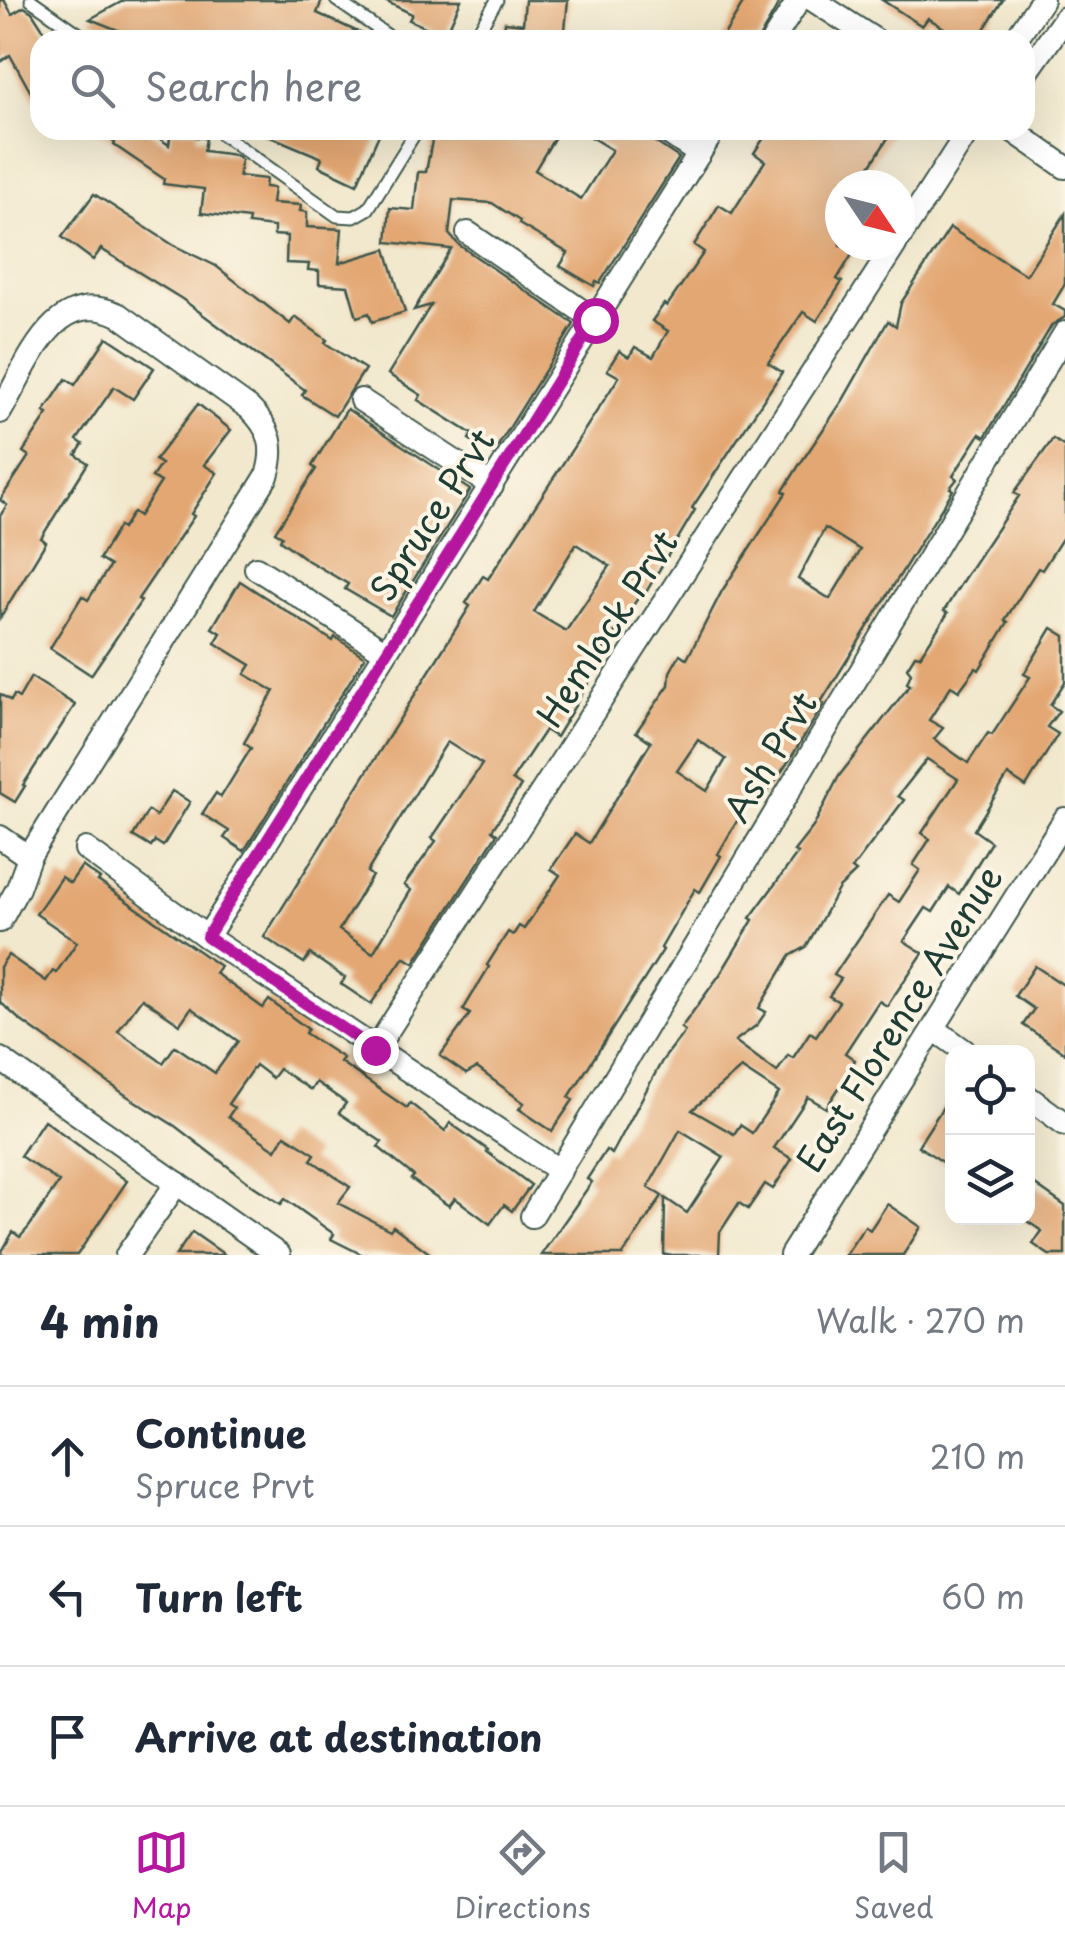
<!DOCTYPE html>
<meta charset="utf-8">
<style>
body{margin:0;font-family:"Playpen Sans",sans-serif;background:#f6f6f7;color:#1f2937}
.controls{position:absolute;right:30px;bottom:30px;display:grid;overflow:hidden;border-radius:20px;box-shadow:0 10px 40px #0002}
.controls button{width:90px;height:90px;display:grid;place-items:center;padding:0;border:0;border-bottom:2px solid #e0e1e3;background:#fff;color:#1f2937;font:50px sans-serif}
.compass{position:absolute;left:825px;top:170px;width:90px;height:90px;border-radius:50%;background:#fff;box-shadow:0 10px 40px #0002;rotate:125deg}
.stop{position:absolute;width:30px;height:30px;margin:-22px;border:8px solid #b5179e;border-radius:50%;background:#fff}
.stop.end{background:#b5179e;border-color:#fff;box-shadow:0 2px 10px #0008}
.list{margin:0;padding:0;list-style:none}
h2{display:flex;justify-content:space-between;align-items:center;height:130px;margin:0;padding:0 40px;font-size:42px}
h2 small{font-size:32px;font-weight:400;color:#747a83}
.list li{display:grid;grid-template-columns:65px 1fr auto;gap:30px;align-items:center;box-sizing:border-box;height:140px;padding:0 40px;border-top:2px solid #e0e1e3}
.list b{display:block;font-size:38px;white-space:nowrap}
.list p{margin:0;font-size:32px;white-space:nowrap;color:#747a83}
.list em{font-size:32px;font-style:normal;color:#747a83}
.icon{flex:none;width:55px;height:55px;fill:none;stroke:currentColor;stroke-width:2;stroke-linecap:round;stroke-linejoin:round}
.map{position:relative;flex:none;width:1065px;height:1255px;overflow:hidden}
.search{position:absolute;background:#fff;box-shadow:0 10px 40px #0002;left:30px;right:30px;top:30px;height:110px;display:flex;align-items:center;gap:25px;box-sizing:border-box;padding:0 35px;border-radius:30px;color:#747a83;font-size:38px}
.sheet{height:550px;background:#fff}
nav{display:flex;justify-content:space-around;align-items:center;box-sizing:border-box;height:140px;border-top:2px solid #e0e1e3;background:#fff;font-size:28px;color:#747a83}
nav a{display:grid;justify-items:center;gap:5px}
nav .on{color:#b5179e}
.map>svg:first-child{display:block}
</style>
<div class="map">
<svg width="1065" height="1255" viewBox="0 0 1065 1255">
<rect width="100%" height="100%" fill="#fcf5e5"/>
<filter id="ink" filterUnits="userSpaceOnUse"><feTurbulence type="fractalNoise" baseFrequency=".01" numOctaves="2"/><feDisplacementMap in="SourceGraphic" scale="20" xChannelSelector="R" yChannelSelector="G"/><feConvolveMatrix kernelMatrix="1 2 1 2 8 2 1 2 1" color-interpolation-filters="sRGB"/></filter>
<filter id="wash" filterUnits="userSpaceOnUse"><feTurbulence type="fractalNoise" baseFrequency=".0048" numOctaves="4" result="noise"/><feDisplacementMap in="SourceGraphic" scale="40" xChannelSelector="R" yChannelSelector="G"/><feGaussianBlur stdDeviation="2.25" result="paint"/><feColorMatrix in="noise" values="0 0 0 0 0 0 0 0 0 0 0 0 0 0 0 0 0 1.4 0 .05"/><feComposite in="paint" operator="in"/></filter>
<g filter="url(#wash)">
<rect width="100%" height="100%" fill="#f1e8cd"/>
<g id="blocks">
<g fill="#e3a773" fill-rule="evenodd">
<polygon points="0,0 4,0 12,14 24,7 32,12 50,40 40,40 40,109 10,55 0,62"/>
<polygon points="125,0 322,0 317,13 375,40 143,40 90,19"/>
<polygon points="383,0 461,0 445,36 409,20 412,14"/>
<polygon points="525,0 568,0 564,40 503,40 505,22 523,24"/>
<polygon points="745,0 781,0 758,40 721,40"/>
<polygon points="882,0 1003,0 977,40 963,40 928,18 922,26"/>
<polygon points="98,130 147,130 169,145 171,130 198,130 196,137 206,138 204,151 235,155 241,159 239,176 266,179 265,187 274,188 272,203 301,205 300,211 307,212 307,227 342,229 339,263 386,249 405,312 372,322 369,313 357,317 348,286 319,284 319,271 308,270 309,264 286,263 287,236 274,235 274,227 248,224 249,219 201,213 204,189 163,184 164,179 114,145 115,143"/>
<polygon points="255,130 381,130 357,184 319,166 322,158"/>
<polygon points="434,130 559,130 535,170 581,199 612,150 579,130 649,130 655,142 679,158 600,283 596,281 594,286 560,266 568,253 519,224 520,221 492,203 453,200 449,234 459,245 574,324 493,454 469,439 472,434 418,400 421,395 388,374 431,305 414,310 451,249 387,242 390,208 414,210 418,172 426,172"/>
<path d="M769,130h124l-24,38 29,17h-58v60h18l-21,34 5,3 -25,39 -14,-9 -35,51 14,9 -90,136 3,2 -50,84 -3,-2 -44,66 4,3 -46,76 -11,-7 -33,50 9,6 -29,44 5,4 -83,129 -10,-6 -33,47 -30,-20 4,-6 -35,-24 -6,9 -40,-26 206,-331 -4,-3 17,-27 5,3 131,-202 -12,-7 12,-19 10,6 6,-10 18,10 15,-26 -16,-10 12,-17 3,2 37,-54 -10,-7 25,-40 13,8 33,-52 -11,-8zM576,544l34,22 -44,65 -32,-19zM447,742l35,22 -50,74 4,3 -32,44 7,5 -38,63 -34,-23 33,-54 -5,-4z"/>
<polygon points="94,194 173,245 216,266 290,324 295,317 327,340 325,343 365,369 335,416 302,395 305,390 182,299 101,249 93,260 62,237"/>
<path d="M1065,214v70l-12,20 12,7v6l-13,8 -67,112 -5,-3 -27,42 4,3 -7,9 3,2 -132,212 3,2 -32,52 -26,39 -10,-7 -38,66 3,2 -21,36 -5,-3 -34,59 2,2 -94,147 4,3 -21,31 -33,-22 5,-6 -47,-35 -11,6 -26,-18 30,-42 -7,-4 26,-43 -2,-2 21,-33 5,3 6,-9 5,3 36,-54 -9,-6 24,-35 14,9 62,-101 -15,-10 33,-47 1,-13 10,-18 7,5 35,-68 64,-98 -3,-2 15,-24 45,-67 45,-79 8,5 5,-23 49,-75 76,47zM825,528l35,22 -30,49 -32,-20zM698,740l28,19 -19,32 -30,-20z"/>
<polygon points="107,337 154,368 133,399 114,387 77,440 83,444 76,455 88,463 41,538 46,542 0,618 0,516 7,505 0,500 29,456 23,452 48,414 44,412 66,379 75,385"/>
<polygon points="198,404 231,430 204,465 217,473 191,514 194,516 138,599 141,601 91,675 50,648 82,596 88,600 110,566 99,559 119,526 122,529 133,512 139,516 161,482 152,477 161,464 155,460"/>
<polygon points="347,409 470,490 391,616 345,589 348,584 307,560 280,540 282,536 275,532 316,469 312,466"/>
<path d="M1053,439l12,8v87l-23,36 -4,-2 -33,52 3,2 -29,48 -3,-2 -17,23 -8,-5 -22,34 14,8 -9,11 34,24 20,-30 4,2 38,-58 -6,-3 28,-46 13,8v46l-15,23 9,6 -12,16 11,7 -32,53 -18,-12 -34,55 17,12 -32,52 -10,-7 -16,25 -7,-4 -22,33 19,12 -36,53 -8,-5 -34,52 10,7 -16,28 -13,20 -18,-11 -34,51 18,11 -19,30 -8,-5 -17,25 -9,-6 -19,29 -1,23h-55l1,-57 22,15 37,-56 -44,-27 -32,57 14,9 -39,59h-82l51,-73 -5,-3 19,-29 6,4 50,-93 23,-30 -4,-3 40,-55 32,-53 -3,-2 48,-65 -4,-2 19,-24 26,-51 71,-91 -3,-2 4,-10 -4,-5 8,-13 5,1 28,-43 -4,-2 19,-31 56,-84 -5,-3zM927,759l31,20 -36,54 8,6 -17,26 7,5 -21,32 -11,-7 -54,80 7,4 -12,17 10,6 -23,34 -6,-4 -17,26 -5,-3 -11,17 -42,-31 22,-16 9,-13 -7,-4 31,-52 16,-9 33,-59 17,-16 -4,-3 52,-69 -6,-4zM741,1068l38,25 -27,40 -12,-8 -6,9 -42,-24z"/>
<polygon points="240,581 333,641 335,637 365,657 244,851 224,838 229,831 202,814 216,793 221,797 251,748 244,743 274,691 245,674 251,665 215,643 221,633 212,628"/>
<polygon points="31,677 75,705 23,785 25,786 15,802 0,793 0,694 11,701 14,695 19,698"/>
<polygon points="172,791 190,802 163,846 155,841 151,847 133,836 148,811 156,816"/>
<path d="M82,866l18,13 -2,2 122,85 -5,7 48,35 6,-8 39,29 -3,4 38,25 -3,4 67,46 3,-5 35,28 5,-8 38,27 -1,2 44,33 -19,26 -8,-6 -14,19 -35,-26 -6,8 -38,-27 3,-3 -36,-29 4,-5 -43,-29 7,-10 -30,-21 -5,8 -32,-21 -7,9 -17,-13 -27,39 6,4 -6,9 48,33 9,-15 30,19 -4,6 39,27 -12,16 52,27 3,-4 39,29h-69l-32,-16 3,-5 -49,-35 -4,5 -29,-19 -77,-59 -48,-30 -107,-76 -20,-18v-35l8,-12 38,26 7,-10 3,2 21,-31 -41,-28 25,-37 9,6zM142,998l38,26 11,-16 47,33 -23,32 -40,-27 -12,17 -45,-32z"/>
<polygon points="1035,966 1065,986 1065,1053 1023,1025 1034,1009 1015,996"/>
<polygon points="952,1093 952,1168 918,1146"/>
<polygon points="44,1120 127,1181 77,1255 0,1255 13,1232 20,1237 29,1227 59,1182 20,1156"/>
<polygon points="1028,1180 1065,1206 1065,1255 1049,1255 1033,1244 1042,1231 1022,1218 1028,1218"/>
<polygon points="887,1204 921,1227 903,1255 845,1255 865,1226 870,1230"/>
<polygon points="192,1232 225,1255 176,1255"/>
</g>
</g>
</g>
<g filter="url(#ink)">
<use href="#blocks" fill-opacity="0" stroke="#3e574b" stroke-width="2.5"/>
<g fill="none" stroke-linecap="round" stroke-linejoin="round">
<defs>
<g id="service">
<polyline points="31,0 88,40"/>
<polyline points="336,0 394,40"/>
<polyline points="473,40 497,0"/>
<polyline points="216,130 337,216 354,217 368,209 417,130"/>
</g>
<g id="minor">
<polyline points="813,0 875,40"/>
<polyline points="773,40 799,0"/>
<polyline points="1015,40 1042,0"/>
<polyline points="1025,75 1065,18"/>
<polyline points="664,130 699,154"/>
<polyline points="1012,130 1065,167"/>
<polyline points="468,233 595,320"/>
<polyline points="900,237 969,130"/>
<polyline points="361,400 492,486"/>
<path d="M0,412c27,-45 53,-128 119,-97l130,93c22,21 27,39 18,68l-238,381 -11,31 -18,33"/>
<polyline points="256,568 384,651"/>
<polyline points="0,837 29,857"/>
<polyline points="86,849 207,937 560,1171"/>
<polyline points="207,937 714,130"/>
<polyline points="934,1029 966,1052"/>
<polyline points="375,1050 895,245"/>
<polyline points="0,1059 279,1255"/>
<polyline points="1028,1097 1065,1124"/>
<polyline points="532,1216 1065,333"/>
<polyline points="127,1255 177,1183"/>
<polyline points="791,1255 1065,819"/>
</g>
</defs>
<use href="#service" stroke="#3e574b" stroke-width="15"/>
<use href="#minor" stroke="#3e574b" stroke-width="26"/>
<use href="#service" stroke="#fff" stroke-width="11"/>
<use href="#minor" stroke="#fff" stroke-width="22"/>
</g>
</g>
<g fill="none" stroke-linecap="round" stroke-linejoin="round" filter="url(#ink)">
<path stroke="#b5179e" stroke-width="12" d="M375,1050l-168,-113c128,-207 261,-410 388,-617"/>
</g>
<g text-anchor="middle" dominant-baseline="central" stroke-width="8" stroke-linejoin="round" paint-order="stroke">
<g font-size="35" fill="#1f3d34" stroke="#fcf5e5">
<text transform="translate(431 514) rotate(-57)">Spruce Prvt</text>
<text transform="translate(606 628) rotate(-57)">Hemlock Prvt</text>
<text transform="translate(769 756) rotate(-59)">Ash Prvt</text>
<text transform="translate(898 1018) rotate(-58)">East Florence Avenue</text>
</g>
</g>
</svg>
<div class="controls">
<button><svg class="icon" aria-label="locate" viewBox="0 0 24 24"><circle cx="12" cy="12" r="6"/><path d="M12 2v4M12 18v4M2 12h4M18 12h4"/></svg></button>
<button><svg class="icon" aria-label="layers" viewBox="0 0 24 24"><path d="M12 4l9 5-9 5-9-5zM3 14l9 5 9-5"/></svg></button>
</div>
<svg class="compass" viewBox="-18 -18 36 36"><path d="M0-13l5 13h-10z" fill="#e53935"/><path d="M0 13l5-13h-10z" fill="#747a83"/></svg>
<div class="stop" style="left:595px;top:320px"></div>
<div class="stop end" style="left:375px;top:1050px"></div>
<div class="search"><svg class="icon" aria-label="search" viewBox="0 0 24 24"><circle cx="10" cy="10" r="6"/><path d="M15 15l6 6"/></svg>Search here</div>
</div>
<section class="sheet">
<h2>4 min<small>Walk · 270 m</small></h2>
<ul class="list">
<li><svg class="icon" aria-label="ahead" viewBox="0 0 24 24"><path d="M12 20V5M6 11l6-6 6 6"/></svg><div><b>Continue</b><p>Spruce Prvt</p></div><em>210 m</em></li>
<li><svg class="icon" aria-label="left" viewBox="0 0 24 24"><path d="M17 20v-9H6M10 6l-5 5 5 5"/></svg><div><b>Turn left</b></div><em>60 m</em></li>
<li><svg class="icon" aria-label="arrive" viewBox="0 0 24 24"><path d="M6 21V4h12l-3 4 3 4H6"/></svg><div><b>Arrive at destination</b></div></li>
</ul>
</section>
<nav>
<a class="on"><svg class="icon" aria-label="map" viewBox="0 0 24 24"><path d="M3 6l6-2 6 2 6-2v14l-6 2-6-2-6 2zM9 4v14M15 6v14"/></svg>Map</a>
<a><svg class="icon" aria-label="directions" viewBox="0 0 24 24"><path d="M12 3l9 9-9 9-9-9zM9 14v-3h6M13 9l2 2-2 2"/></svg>Directions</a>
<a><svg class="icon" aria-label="saved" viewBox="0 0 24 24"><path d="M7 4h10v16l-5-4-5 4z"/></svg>Saved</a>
</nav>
